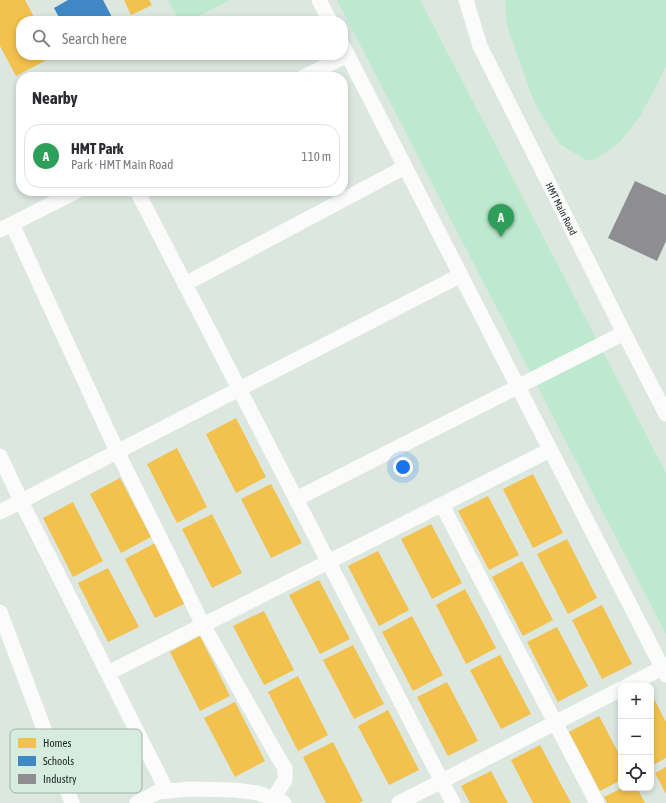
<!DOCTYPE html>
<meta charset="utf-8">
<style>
body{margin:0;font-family:"Asap Condensed",sans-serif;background:#f2f2f3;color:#2b2b33}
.controls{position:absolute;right:12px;bottom:12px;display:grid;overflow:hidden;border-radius:8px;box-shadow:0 2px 6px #0003}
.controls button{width:36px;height:36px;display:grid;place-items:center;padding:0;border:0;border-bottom:1px solid #e1e1e2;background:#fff;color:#2b2b33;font:20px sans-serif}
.you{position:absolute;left:403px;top:467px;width:14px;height:14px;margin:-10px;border:3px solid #fff;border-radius:50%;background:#1a73e8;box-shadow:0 0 0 6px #1a73e833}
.badge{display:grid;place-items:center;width:26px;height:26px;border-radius:50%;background:#0b8043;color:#fff;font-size:13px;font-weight:700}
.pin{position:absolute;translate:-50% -33px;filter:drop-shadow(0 1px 2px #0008)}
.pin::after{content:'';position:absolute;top:21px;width:14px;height:12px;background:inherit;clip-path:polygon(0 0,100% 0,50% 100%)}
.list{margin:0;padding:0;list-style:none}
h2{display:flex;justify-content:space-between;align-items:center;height:52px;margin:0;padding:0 16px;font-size:17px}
h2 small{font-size:13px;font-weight:400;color:#7c7c81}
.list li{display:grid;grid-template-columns:26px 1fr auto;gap:12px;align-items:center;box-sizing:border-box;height:64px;margin:0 8px 8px;padding:0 8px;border:1px solid #e1e1e2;border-radius:16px}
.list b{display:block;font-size:15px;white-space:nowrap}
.list p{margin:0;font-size:13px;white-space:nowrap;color:#7c7c81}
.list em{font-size:13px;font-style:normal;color:#7c7c81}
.icon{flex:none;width:22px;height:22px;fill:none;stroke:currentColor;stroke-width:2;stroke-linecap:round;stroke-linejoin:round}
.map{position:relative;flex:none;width:666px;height:803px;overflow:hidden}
.search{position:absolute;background:#fff;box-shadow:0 2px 6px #0003;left:16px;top:16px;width:332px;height:44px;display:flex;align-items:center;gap:10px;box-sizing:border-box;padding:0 14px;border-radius:16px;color:#7c7c81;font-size:15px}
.panel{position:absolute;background:#fff;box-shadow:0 2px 6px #0003;left:16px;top:72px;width:332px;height:124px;border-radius:16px}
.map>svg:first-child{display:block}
</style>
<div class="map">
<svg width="666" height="803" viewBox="0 0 666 803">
<rect width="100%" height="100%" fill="#dbe7df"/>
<g fill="#bde9ce">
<polygon points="168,0 229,0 190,21 179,21"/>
<polygon points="337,0 420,0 666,473 666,634"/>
<polygon points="505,0 666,0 666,67 640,116 620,142 594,160 586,160 560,144 535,104 507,26"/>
</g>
<g fill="#f2c14e">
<polygon points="0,0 25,0 36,21 21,21 21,55 54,55 54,56 16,76 0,46"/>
<polygon points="124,0 149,0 152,5 131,15"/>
<polygon points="236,418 266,477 236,493 206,434"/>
<polygon points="177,448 207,507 177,523 147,464"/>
<polygon points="533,474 563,533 533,548 503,489"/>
<polygon points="120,478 151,537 121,553 90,494"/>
<polygon points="271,484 302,543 271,558 241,499"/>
<polygon points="488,496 519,555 489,570 458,511"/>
<polygon points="73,502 103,561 73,577 43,518"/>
<polygon points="212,514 242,573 212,588 182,529"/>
<polygon points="431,524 462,583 432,599 401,539"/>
<polygon points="567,539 597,598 568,614 537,554"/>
<polygon points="155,543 186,603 155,618 125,559"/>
<polygon points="378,551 409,610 379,626 348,566"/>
<polygon points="522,561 553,620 523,636 492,577"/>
<polygon points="108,568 139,627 108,642 78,583"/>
<polygon points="319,580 350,639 320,654 289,595"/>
<polygon points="465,589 496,648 466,664 436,605"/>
<polygon points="602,605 632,664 602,679 572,620"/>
<polygon points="264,611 294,670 264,685 233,626"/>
<polygon points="412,616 443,675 413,691 382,632"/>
<polygon points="557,627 588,686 558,702 527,642"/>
<polygon points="200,636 230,696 200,711 170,652"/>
<polygon points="353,645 384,704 354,719 323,660"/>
<polygon points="500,655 531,714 501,729 470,670"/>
<polygon points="298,676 328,735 298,751 268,692"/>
<polygon points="447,682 478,741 448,756 417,697"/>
<polygon points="651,693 666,722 666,758 651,766"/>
<polygon points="235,702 265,761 235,777 204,718"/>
<polygon points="388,710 419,770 389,785 358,726"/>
<polygon points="599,716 621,758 621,780 600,791 569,732"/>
<polygon points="333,742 363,801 359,803 326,803 303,757"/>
<polygon points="540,745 571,803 533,803 511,760"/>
<polygon points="666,767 666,794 655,773"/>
<polygon points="491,771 508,803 470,803 461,786"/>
<polygon points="622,788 637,788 645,803 607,803 604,797"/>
</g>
<polygon fill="#3f88c5" points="68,0 103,0 114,21 61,21 54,8"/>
<polygon fill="#8d8d92" points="635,181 666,195 666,241 657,261 608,238"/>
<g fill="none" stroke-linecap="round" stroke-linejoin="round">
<g stroke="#fafbfa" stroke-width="15">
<polyline points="319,0 330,21"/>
<path id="s1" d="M466,0l14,46 144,287 42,81"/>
<polyline points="343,46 666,675"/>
<polyline points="304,77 347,55"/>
<polyline points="137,191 453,803"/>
<polyline points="12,224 117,451 203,625 278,757 285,768 285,780 273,799"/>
<polyline points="0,230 77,191"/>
<polyline points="185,284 405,167"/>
<polyline points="0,456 21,501 167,791"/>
<polyline points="296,499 624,333"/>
<polyline points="442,505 597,803"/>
<polyline points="0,512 461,275"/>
<polyline points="0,612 72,803"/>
<polyline points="108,673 550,450"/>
<polyline points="627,686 662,668"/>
<polyline points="137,803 158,792 190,789 235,790 258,793 284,803"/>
<polyline points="399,803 621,689"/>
</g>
</g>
<g text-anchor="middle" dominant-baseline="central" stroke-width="4" stroke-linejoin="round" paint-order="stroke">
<g font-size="10" fill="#222a26" stroke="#d6ecde">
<text stroke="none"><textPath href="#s1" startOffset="230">HMT Main Road</textPath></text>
</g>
</g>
<rect x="10" y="729" width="132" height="64" rx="6" fill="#d6ecde" stroke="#a0b2a7" stroke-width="1"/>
<rect x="18" y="738" width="18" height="10" fill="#f2c14e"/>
<rect x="18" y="756" width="18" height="10" fill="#3f88c5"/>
<rect x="18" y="774" width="18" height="10" fill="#8d8d92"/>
<g font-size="11" fill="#222a26">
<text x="43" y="747">Homes</text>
<text x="43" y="765">Schools</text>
<text x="43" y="783">Industry</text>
</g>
</svg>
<div class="controls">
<button>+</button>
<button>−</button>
<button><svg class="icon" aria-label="locate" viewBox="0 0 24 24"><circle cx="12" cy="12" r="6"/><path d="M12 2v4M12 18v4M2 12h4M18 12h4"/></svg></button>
</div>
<div class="you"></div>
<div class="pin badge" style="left:501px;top:237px;background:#2e9e5b">A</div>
<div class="search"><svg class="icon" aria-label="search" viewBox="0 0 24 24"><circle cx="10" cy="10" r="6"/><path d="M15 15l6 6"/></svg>Search here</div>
<section class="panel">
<h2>Nearby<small></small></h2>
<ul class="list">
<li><span class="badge" style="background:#2e9e5b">A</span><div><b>HMT Park</b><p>Park · HMT Main Road</p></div><em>110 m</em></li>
</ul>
</section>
</div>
